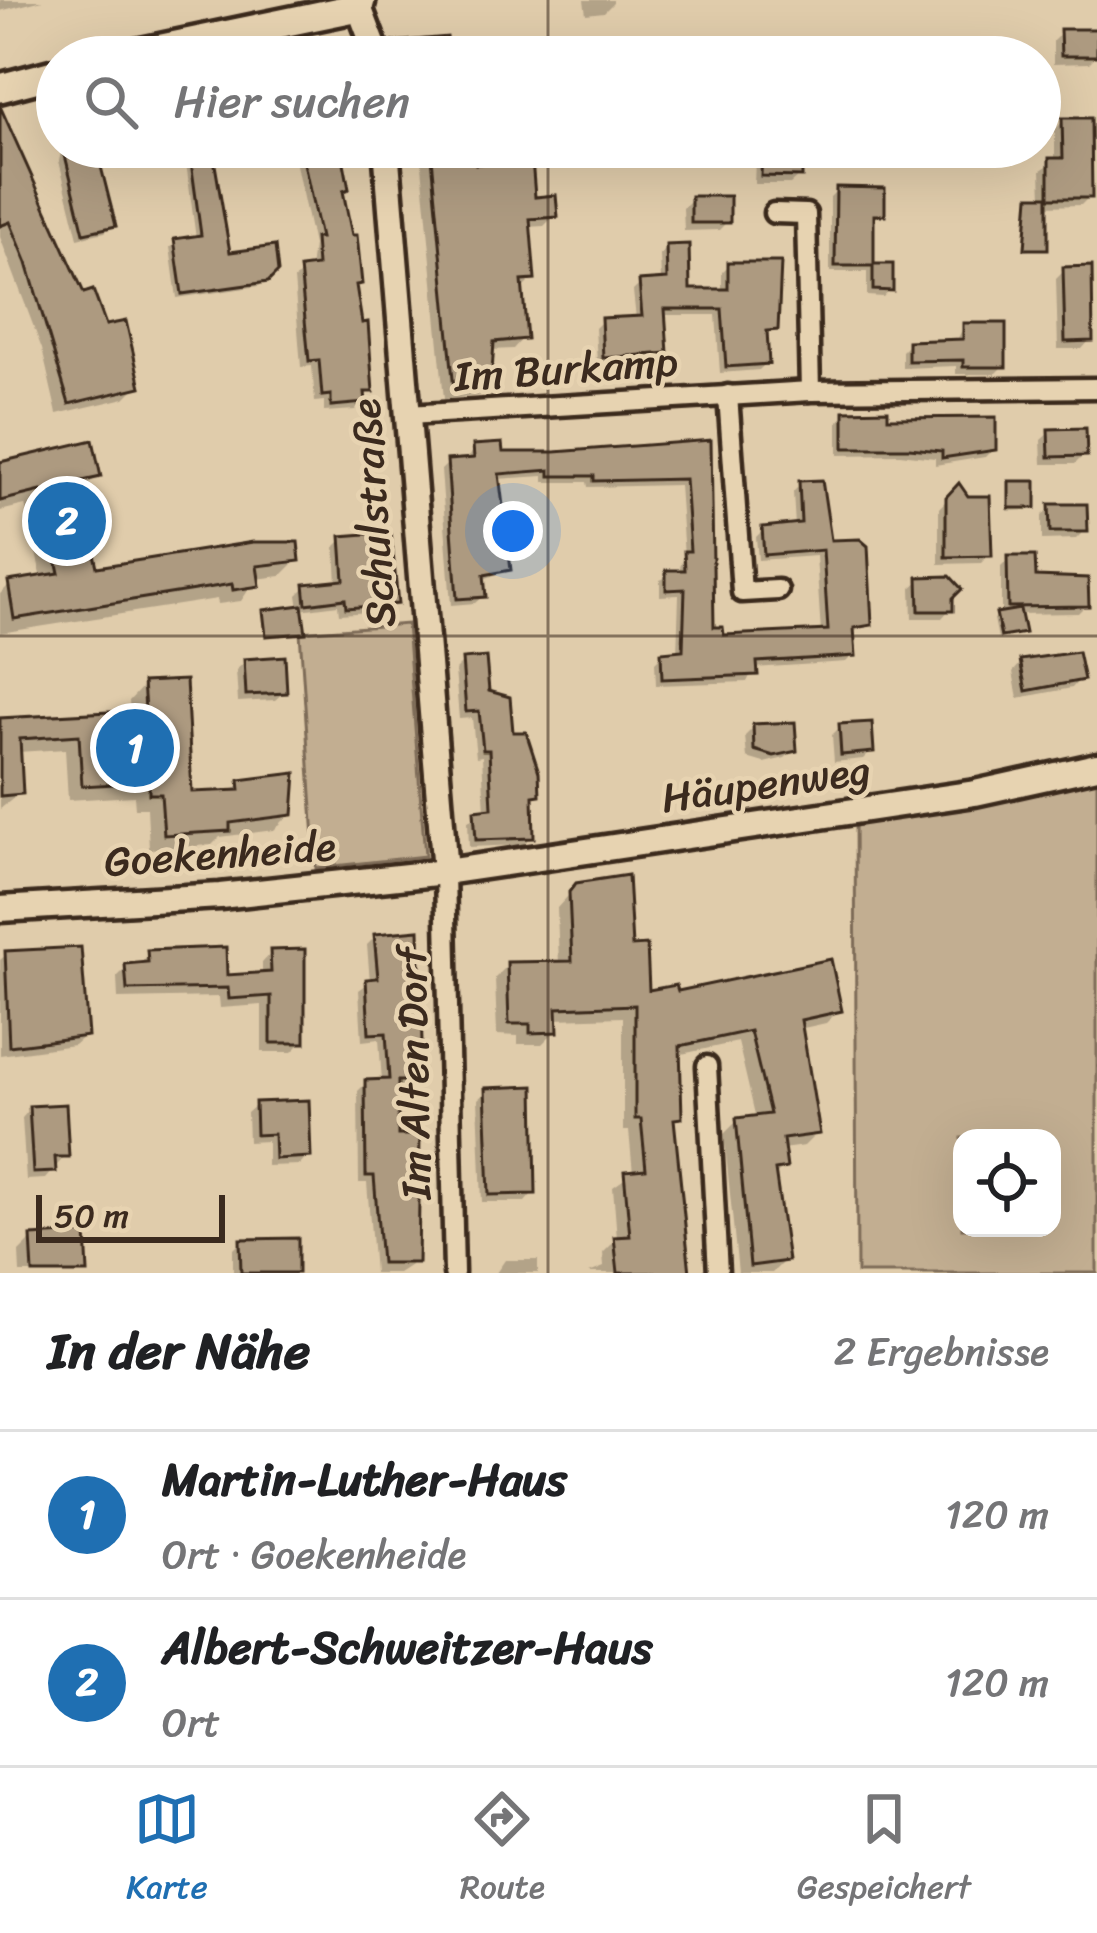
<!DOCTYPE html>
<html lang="de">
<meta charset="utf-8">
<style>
body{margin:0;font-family:Sriracha,sans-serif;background:#f2f2f2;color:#202124}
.controls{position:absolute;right:36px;bottom:36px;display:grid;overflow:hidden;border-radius:24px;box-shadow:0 12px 48px #0002}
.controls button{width:108px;height:108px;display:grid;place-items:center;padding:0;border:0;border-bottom:3px solid #e0e0e0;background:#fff;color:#202124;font:60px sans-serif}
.scale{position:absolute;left:36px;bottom:30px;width:189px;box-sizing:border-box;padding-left:12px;border:6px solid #3b2a1e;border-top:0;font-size:33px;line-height:42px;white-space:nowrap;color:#3b2a1e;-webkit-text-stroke:9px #e7d3b1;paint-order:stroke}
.you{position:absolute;left:513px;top:531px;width:42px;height:42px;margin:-30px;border:9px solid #fff;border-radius:50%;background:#1a73e8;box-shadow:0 0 0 18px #1a73e833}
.badge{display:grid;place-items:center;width:78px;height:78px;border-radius:50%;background:#1f6fb2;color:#fff;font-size:39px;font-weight:700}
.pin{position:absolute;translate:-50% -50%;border:6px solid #fff;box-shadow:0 3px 12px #0006}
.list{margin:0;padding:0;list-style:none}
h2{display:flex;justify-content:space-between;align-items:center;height:156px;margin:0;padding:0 48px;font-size:51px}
h2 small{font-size:39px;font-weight:400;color:#757577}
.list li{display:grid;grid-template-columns:78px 1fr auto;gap:36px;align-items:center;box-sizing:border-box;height:168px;padding:0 48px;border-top:3px solid #e0e0e0}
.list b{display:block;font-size:45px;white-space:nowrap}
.list p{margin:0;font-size:39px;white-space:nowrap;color:#757577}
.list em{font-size:39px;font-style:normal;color:#757577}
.icon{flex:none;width:66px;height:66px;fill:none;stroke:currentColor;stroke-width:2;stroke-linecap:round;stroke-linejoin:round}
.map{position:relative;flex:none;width:1097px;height:1273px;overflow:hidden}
.search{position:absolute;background:#fff;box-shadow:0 12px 48px #0002;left:36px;right:36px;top:36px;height:132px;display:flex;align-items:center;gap:30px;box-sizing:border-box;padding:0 42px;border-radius:66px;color:#757577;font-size:45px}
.sheet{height:492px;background:#fff}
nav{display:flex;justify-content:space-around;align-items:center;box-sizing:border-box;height:168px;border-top:3px solid #e0e0e0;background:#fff;font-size:33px;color:#757577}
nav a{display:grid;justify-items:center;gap:6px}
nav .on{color:#1f6fb2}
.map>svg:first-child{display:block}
</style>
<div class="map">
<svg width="1097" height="1273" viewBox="0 0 1097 1273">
<rect width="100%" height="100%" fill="#e0ccab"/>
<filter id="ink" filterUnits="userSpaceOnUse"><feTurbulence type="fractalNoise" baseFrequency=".00833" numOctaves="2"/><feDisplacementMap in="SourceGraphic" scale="24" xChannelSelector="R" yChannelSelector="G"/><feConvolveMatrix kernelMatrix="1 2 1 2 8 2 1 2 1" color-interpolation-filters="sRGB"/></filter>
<g filter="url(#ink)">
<g fill="#c2ae91" stroke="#7e6c58" stroke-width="3" fill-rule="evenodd">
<polygon points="407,624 425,856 316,868 300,632"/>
<path d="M1097,769v504h-240l-2,-467zM962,1138h90v90h-90z"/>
</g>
<g fill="#0003">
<polygon points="0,0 43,0 0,11"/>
<polygon points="584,0 613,0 613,3 604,12 586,14"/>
<polygon points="1062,32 1097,55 1089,63 1053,64 1053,41"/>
<polygon points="504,50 505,57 401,57 445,55"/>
<polygon points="1063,121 1089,197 1081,205 1045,206 1045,248 1023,251 1027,203 1042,199 1041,170 1055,161 1055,130"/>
<polygon points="9,125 82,297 137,386 125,398 57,414 42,349 0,237 0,127"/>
<polygon points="62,147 102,147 94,149 113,225 105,232 78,238 59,161"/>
<polygon points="184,147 209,147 228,256 275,271 259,286 177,298 170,247 196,239"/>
<polygon points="338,147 370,390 355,410 324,412 324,401 315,402 312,366 301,367 294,279 310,270 313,245 295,160 303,152"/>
<polygon points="409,147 472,147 474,167 524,163 523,147 632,147 624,161 529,166 532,200 555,215 544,226 527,227 532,279 520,291 523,338 513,349 491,350 488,386 478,396 444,399 421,155 410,156"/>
<polygon points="763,152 799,176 790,184 754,184 755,161"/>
<polygon points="837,190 882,214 871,221 871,267 890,267 890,289 883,297 867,296 867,272 830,272 830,197"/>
<polygon points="692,199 727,222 719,230 684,231 683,208"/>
<polygon points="667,248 687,292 722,292 722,272 729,265 776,329 764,336 766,363 759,370 720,373 716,315 662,315 665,352 658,359 597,363 595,328 602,321 636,319 633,291 640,284 661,282 660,255"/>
<polygon points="1065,270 1090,340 1082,349 1058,349 1056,279"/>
<polygon points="964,326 1003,366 995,374 956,374 956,366 902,368 902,351 909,344 956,342"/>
<polygon points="845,414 885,421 993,449 985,457 935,465 935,458 900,454 838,455 838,422"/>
<polygon points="1050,432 1084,455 1075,464 1042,464 1041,440"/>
<polygon points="708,444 712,630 721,638 821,633 816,556 758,560 756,537 763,530 795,527 793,492 801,484 869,624 852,633 853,655 846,662 754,668 747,682 656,685 655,662 662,655 677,654 679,595 660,596 660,580 678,573 684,556 679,485 588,487 587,482 544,482 544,476 497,479 508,569 482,580 483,596 475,603 451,605 441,470 448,463 467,462 474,448 500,455 555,455"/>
<polygon points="0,466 98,476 78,493 95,570 297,560 281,576 256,579 241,601 218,604 217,599 0,633 0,594 10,584 42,579 25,505 0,511"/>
<polygon points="1010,484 1033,507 1030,510 1007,511"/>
<polygon points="958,488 989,555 981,563 939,564 939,508"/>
<polygon points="1051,507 1085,530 1076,539 1042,540 1042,516"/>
<polygon points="343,539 395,603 387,611 339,614 338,605 300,610 299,635 264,638 264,613 299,609 297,595 305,587 337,584 335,547"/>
<polygon points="1009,559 1033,578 1086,605 1078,613 1018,614 1021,632 998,639 994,619 1001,615 1001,567"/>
<polygon points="920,580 950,609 942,618 912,618 911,588"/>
<polygon points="245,662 284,692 275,700 238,702 236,670"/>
<polygon points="463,662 510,736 537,794 530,801 531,837 523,845 469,847 468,821 485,812 482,756 476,757 472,718 459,719 455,670"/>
<polygon points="1021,663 1080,679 1072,688 1018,698 1013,672"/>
<polygon points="144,685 189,795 230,793 241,783 290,814 274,830 220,837 212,845 149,849 147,808 135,808 134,796 68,800 65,749 18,752 20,793 0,809 0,718 130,713 129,701"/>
<polygon points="754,727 794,750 785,758 764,763 747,758 745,736"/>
<polygon points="840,727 871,751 863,759 834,762 832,735"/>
<polygon points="577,886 629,949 647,994 839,1010 826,1023 799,1029 817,1133 804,1146 782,1149 784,1167 773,1178 785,1260 772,1273 738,1273 724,1134 737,1121 756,1119 738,1042 677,1055 679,1117 672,1124 687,1273 589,1273 604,1267 603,1253 617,1239 613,1187 633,1173 629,1131 623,1131 623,1017 554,1019 555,1031 542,1044 518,1044 518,1036 497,1035 495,978 508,965 559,965 557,908"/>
<polygon points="375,937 420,1080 412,1088 395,1088 395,1138 415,1262 398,1273 374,1273 367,1183 359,1183 358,1091 366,1083 382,1082 379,1039 362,1041 359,990 370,982 367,945"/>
<polygon points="272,952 302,1042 292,1052 262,1052 262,1005 220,1008 219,997 118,999 117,977 127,967 139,966 149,953 224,978 262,975 262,963"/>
<polygon points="7,954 85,1035 74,1045 0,1055 0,960"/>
<polygon points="487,1091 533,1193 525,1202 482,1202 478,1099"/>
<polygon points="256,1105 308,1156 300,1165 267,1166 267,1141 248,1142 247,1113"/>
<polygon points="30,1109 66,1155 45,1179 26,1180 22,1118"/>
<polygon points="83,1236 85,1273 20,1273 19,1252 32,1239"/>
<polygon points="295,1241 295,1273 233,1273 233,1250 241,1242"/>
<polygon points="505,1260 538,1260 538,1273 496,1273"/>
</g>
<g fill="#ad9a80" stroke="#3b2a1e" stroke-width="3">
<polygon points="1060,29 1097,29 1097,56 1061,56"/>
<polygon points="447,37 449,57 394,57 390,42"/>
<polygon points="0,106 84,293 93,290 106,325 126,321 141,387 69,404 27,263 10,222 0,226"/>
<polygon points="1062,118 1091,118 1092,198 1049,198 1049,158 1063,158"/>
<polygon points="96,147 116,226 84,233 64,151"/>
<polygon points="189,147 212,147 230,252 275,246 278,272 268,282 182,294 174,239 201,235"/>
<polygon points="314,147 341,147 349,189 343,191 352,235 357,235 362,284 356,285 362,323 368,322 373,392 365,392 366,403 331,406 331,395 322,396 319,360 309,361 300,268 317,266 315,238 320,238 301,149"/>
<polygon points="431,147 475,147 476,164 532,159 535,197 556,195 558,217 530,219 535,280 522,281 527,339 494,342 491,387 454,390"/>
<polygon points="762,149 802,150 802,177 761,176"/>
<polygon points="836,187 885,188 885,215 874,215 874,264 893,264 893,291 873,290 873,266 835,266"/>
<rect x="691" y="196" width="39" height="27"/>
<polygon points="1029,196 1048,196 1048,249 1025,249"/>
<polygon points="689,244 690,289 728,289 728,262 781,262 778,330 767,331 769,364 726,367 722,309 665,309 668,353 603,358 601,318 642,316 639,281 667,279 666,245"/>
<polygon points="1092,266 1093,341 1065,342 1063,267"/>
<polygon points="963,323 1006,323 1006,367 963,367 963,360 908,361 908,341 963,339"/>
<polygon points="888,410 888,418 996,417 996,450 942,458 942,451 909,448 844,448 844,411"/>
<polygon points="1086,428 1087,456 1049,457 1048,429"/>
<polygon points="93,440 101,477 78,482 97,567 253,542 298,542 300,561 257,566 260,586 233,590 232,584 14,619 8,581 59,573 41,491 0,501 0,462"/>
<polygon points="711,440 714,627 723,627 724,635 828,630 823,550 764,555 762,527 801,523 799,481 822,480 831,540 860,539 868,546 872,625 854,628 856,656 757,662 758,675 662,679 661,652 683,650 685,589 666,590 666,570 685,570 684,551 690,551 685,479 594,481 594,476 550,476 550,470 499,474 511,570 484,575 486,597 457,599 447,460 474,458 473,445 502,443 503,452 555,452"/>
<rect x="1009" y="481" width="27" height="27"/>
<polygon points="959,483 968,496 990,496 992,556 946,557 946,497"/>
<polygon points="1049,504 1087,504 1088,532 1050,532"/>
<polygon points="391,532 398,604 346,608 345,599 306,604 304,584 344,580 341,536"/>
<polygon points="1007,556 1035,556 1036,576 1088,578 1089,606 1008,607"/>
<polygon points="950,576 962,589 953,598 953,611 919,611 918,577"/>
<polygon points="302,605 306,633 266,636 263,610"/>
<polygon points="1020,609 1025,633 1001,637 996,613"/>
<polygon points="1078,652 1084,680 1026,691 1020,660"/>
<polygon points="285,656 287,693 246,695 244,659"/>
<polygon points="486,657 489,691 510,697 513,732 526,732 539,772 540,795 533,796 534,838 476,840 474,810 492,808 489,750 483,750 479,711 466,712 462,659"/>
<polygon points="186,680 192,792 240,790 239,780 296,773 293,815 230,823 230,831 164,835 161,794 149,794 149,782 82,786 79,735 20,739 23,794 0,796 0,718 145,710 143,682"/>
<polygon points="795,722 797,751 774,756 754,750 753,724"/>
<polygon points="872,722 874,752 841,755 839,724"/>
<polygon points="628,875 632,946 647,945 649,990 676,985 678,991 831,959 842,1011 801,1020 820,1134 783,1139 787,1168 775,1170 788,1261 750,1266 736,1118 770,1114 750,1031 680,1046 682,1118 674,1119 690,1273 618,1273 614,1237 630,1236 624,1171 646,1169 641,1119 635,1119 635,1005 557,1008 558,1032 530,1033 530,1024 509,1024 507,962 572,961 569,892 576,883"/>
<polygon points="419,930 423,1081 398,1081 398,1135 420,1135 418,1263 381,1263 374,1176 366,1176 365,1080 389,1079 386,1033 369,1034 366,979 378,978 374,934"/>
<polygon points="81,947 88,1036 9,1046 5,951"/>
<polygon points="226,947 227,975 271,972 270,950 305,949 305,1043 271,1043 271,996 229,999 228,988 127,990 125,964 148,962 147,950"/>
<polygon points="534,1086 536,1194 489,1195 485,1088"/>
<polygon points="309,1100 311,1157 275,1159 274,1134 256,1135 255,1102"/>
<polygon points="66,1104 69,1157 55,1157 56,1172 33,1173 29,1106"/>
<polygon points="86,1233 88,1273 33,1273 31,1236"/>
<polygon points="298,1238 298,1273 241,1273 240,1239"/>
</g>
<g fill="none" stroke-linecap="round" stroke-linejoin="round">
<defs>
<g id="minor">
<polyline points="774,213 806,214 810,391"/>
<polyline points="728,395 742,592 778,590"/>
<polyline points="408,415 810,391 1097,388"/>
<polyline points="445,872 454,1273"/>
<polyline points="707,1066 718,1273"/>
</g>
<g id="tertiary">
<polyline points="359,7 378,57"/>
<polyline points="386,147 445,872"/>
<polyline points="0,909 220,896 445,872 975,793 1097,766"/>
</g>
<g id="secondary">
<polyline points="119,57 359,7 361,0"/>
<polyline points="0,88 57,73"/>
</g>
</defs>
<use href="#minor" stroke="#3b2a1e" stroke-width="27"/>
<use href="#tertiary" stroke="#3b2a1e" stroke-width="33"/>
<use href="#secondary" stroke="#3b2a1e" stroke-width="36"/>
<use href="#minor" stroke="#e7d3b1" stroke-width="18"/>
<use href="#tertiary" stroke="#e7d3b1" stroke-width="24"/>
<use href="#secondary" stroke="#e7d3b1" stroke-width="27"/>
</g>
</g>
<path fill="none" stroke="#3b2a1e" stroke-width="3" stroke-opacity="0.55" d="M548,0v57M548,147v1126M0,636h1097"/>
<g text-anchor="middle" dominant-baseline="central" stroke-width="9" stroke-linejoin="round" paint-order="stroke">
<g font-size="42" fill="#3b2a1e" stroke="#e7d3b1">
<text transform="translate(566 369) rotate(-4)">Im Burkamp</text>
<text transform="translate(373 513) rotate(-94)">Schulstraße</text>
<text transform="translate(766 784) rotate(-8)">Häupenweg</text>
<text transform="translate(220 854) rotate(-4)">Goekenheide</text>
<text transform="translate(414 1073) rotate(-91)">Im Alten Dorf</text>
</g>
</g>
</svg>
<div class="controls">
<button><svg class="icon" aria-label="locate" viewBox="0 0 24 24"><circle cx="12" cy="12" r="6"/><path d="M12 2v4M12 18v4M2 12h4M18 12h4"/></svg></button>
</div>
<div class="scale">50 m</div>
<div class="you"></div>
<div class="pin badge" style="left:135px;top:748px">1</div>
<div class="pin badge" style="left:67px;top:521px">2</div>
<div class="search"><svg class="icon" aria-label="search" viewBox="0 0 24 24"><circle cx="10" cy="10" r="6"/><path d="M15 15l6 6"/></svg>Hier suchen</div>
</div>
<section class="sheet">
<h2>In der Nähe<small>2 Ergebnisse</small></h2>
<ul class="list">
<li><span class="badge">1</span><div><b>Martin-Luther-Haus</b><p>Ort · Goekenheide</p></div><em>120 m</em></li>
<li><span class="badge">2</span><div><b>Albert-Schweitzer-Haus</b><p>Ort</p></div><em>120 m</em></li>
</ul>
</section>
<nav>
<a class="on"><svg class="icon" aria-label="map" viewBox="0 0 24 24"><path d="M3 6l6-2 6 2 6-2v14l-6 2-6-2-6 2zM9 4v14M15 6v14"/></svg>Karte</a>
<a><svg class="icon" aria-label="directions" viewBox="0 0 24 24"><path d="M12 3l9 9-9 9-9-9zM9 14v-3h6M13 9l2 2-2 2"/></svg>Route</a>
<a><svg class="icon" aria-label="saved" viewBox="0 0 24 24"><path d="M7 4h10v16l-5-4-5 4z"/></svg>Gespeichert</a>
</nav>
